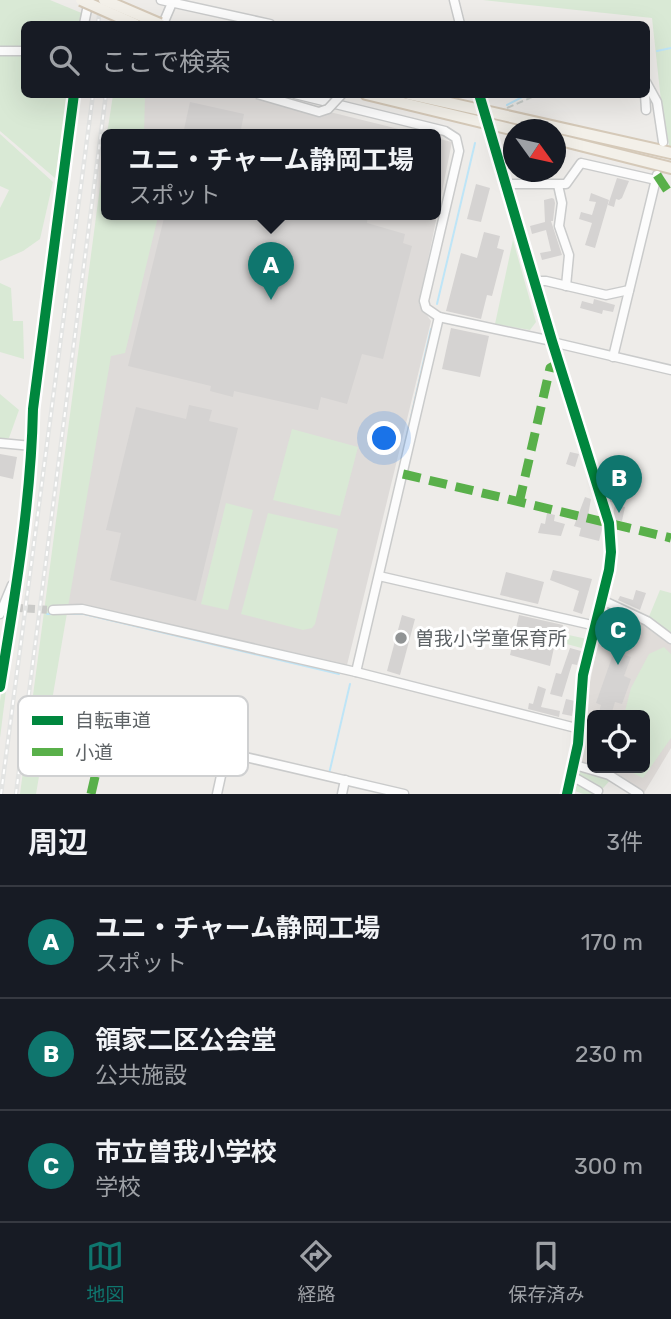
<!DOCTYPE html>
<html lang="ja">
<meta charset="utf-8">
<style>
body{margin:0;font-family:Rubik,"Noto Sans JP",sans-serif;background:#20242c;color:#f1f3f6}
.controls{position:absolute;right:21px;bottom:21px;display:grid;overflow:hidden;border-radius:10px;box-shadow:0 7px 28px #0002}
.controls button{width:63px;height:63px;display:grid;place-items:center;padding:0;border:0;border-bottom:2px solid #363941;background:#171b24;color:#f1f3f6;font:35px sans-serif}
.compass{position:absolute;left:503px;top:119px;width:63px;height:63px;border-radius:50%;background:#171b24;box-shadow:0 7px 28px #0002;rotate:123deg}
.you{position:absolute;left:385px;top:439px;width:24px;height:24px;margin:-18px;border:5px solid #fff;border-radius:50%;background:#1a73e8;box-shadow:0 0 0 10px #1a73e833}
.badge{display:grid;place-items:center;width:46px;height:46px;border-radius:50%;background:#0f766e;color:#fff;font-size:23px;font-weight:700}
.pin{position:absolute;translate:-50% -58px;filter:drop-shadow(0 2px 4px #0008)}
.pin::after{content:'';position:absolute;top:37px;width:24px;height:21px;background:inherit;clip-path:polygon(0 0,100% 0,50% 100%)}
.popup{position:absolute;left:101px;top:129px;width:340px;height:91px;box-sizing:border-box;display:grid;place-content:center;border-radius:10px;background:#171b24;filter:drop-shadow(0 2px 5px #0005);font-size:23px;white-space:nowrap;color:#9ea1a6}
.popup b{font-size:26px;color:#f1f3f6}
.popup::after{content:'';position:absolute;left:50%;top:100%;margin-left:-14px;border:14px solid transparent;border-top-color:#171b24}
.list{margin:0;padding:0;list-style:none}
h2{display:flex;justify-content:space-between;align-items:center;height:91px;margin:0;padding:0 28px;font-size:30px}
h2 small{font-size:23px;font-weight:400;color:#9ea1a6}
.list li{display:grid;grid-template-columns:46px 1fr auto;gap:21px;align-items:center;box-sizing:border-box;height:112px;padding:0 28px;border-top:2px solid #363941}
.list b{display:block;font-size:26px;white-space:nowrap}
.list p{margin:0;font-size:23px;white-space:nowrap;color:#9ea1a6}
.list em{font-size:23px;font-style:normal;color:#9ea1a6}
.icon{flex:none;width:38px;height:38px;fill:none;stroke:currentColor;stroke-width:2;stroke-linecap:round;stroke-linejoin:round}
.map{position:relative;flex:none;width:671px;height:794px;overflow:hidden}
.search{position:absolute;background:#171b24;box-shadow:0 7px 28px #0002;left:21px;right:21px;top:21px;height:77px;display:flex;align-items:center;gap:18px;box-sizing:border-box;padding:0 24px;border-radius:10px;color:#9ea1a6;font-size:26px}
.sheet{height:427px;background:#171b24}
nav{display:flex;justify-content:space-around;align-items:center;box-sizing:border-box;height:98px;border-top:2px solid #363941;background:#171b24;font-size:19px;color:#9ea1a6}
nav a{display:grid;justify-items:center;gap:4px}
nav .on{color:#0f766e}
.map>svg:first-child{display:block}
</style>
<div class="map">
<svg width="671" height="794" viewBox="0 0 671 794">
<rect width="100%" height="100%" fill="#eeece9"/>
<g fill="#dedbd9">
<polygon points="127,94 261,95 419,134 122,134"/>
<polygon points="436,138 452,142 419,304 431,321 347,665 59,602 111,214 436,214"/>
</g>
<polygon fill="#e0dcd9" points="606,604 634,618 671,643 671,748 644,793 610,774 592,768 645,768 645,715 592,715 592,768 580,764 588,692"/>
<g fill="#d9e9d5">
<polygon points="0,0 50,0 84,14 81,24 24,24 24,48 0,47"/>
<polygon points="483,0 671,0 671,156 661,101 652,18"/>
<polygon points="0,53 24,55 24,94 68,95 55,178 0,131"/>
<polygon points="113,95 145,95 144,134 107,134"/>
<polygon points="0,134 53,182 40,239 23,251 0,261 0,208 9,190 0,186"/>
<polygon points="106,141 106,214 157,214 157,221 125,353 111,356 36,794 20,794"/>
<polygon points="513,240 536,322 530,330 495,324"/>
<polygon points="0,283 11,288 13,321 23,321 24,359 0,352"/>
<polygon points="0,394 19,410 9,438 0,438"/>
<polygon points="292,429 358,447 340,516 273,500"/>
<polygon points="226,503 253,510 228,610 201,604"/>
<polygon points="268,513 338,529 315,624 312,628 303,630 241,614"/>
<polygon points="660,590 671,593 671,632 648,619"/>
<polygon points="16,611 0,738 0,701"/>
<polygon points="564,634 587,639 585,649 563,643"/>
<polygon points="664,647 671,654 671,738 643,778 623,768 645,768 645,715 624,715 631,688 649,654"/>
<polygon points="581,769 612,778 598,794 583,794 575,791"/>
</g>
<g fill="none" stroke-linecap="round" stroke-linejoin="round">
<g stroke="#bee5f7" stroke-width="2">
<polyline points="657,51 671,48"/>
<polyline points="507,105 528,94"/>
<polyline points="437,304 475,143"/>
<polyline points="405,444 431,329"/>
<polyline points="47,614 84,614 339,674"/>
<polyline points="329,774 350,684"/>
</g>
</g>
<g fill="#d5d3d2">
<polygon points="190,102 244,114 240,134 183,134"/>
<polygon points="521,172 537,172 537,177 520,177"/>
<polygon points="617,178 629,181 622,198 619,200 616,199 614,207 608,205"/>
<polygon points="476,184 490,188 481,222 467,219"/>
<polygon points="591,193 609,200 595,248 585,245 592,223 579,219 581,212 592,215 596,202 589,201"/>
<polygon points="552,198 554,199 555,203 553,221 551,221 562,255 542,260 540,253 551,251 546,230 532,234 530,226 545,222 544,200"/>
<polygon points="165,214 368,214 367,223 405,234 403,243 412,246 383,359 362,354 347,404 321,397 318,410 234,391 233,397 210,391 211,386 128,366"/>
<polygon points="484,232 500,236 497,248 504,250 492,296 487,295 481,319 446,311 461,253 477,258"/>
<polygon points="594,299 615,305 613,312 603,310 602,314 580,308 582,301 593,304"/>
<polygon points="451,328 489,336 480,377 442,369"/>
<polygon points="189,405 212,410 209,421 238,428 196,601 110,580 121,533 106,530 136,407 186,419"/>
<polygon points="570,452 579,454 575,467 566,464"/>
<polygon points="0,454 17,457 13,479 0,476"/>
<polygon points="618,477 627,479 619,505 609,501 611,495 614,496"/>
<polygon points="585,497 591,499 587,521 603,525 599,541 579,536 581,528 574,526"/>
<polygon points="615,505 625,507 622,521 615,520 613,514"/>
<polygon points="547,513 555,515 554,521 565,524 561,536 538,533 541,523 545,524"/>
<polygon points="553,570 592,579 582,614 573,611 579,591 550,580"/>
<polygon points="506,572 544,582 538,604 500,595"/>
<polygon points="636,590 646,593 640,610 618,600 620,596 633,600"/>
<polygon points="402,615 415,619 400,675 387,671"/>
<polygon points="519,615 563,625 558,644 555,643 550,666 510,655"/>
<polygon points="618,640 629,643 625,655 631,657 624,676 631,679 622,704 615,702 611,715 598,715 601,705 596,703"/>
<polygon points="570,648 581,651 577,665 572,664 562,697 550,694 556,673 561,674"/>
<polygon points="538,686 546,689 541,707 560,711 559,717 528,709 529,703 533,704"/>
<polygon points="566,699 575,701 572,716 562,714"/>
</g>
<g fill="none" stroke-linecap="round" stroke-linejoin="round">
<polyline stroke="#cacac8" stroke-width="8" stroke-dasharray="8 4" stroke-linecap="butt" points="3,607 53,610"/>
<defs>
<g id="minor">
<polyline points="161,0 270,24"/>
<polyline points="454,0 460,24"/>
<polyline points="84,24 89,0"/>
<polyline points="163,24 172,3"/>
<polyline points="0,51 24,51"/>
<polyline points="646,82 657,102 663,142"/>
<polyline points="295,94 445,131 456,138 459,151 424,301 426,308 439,317 552,341"/>
<polyline points="479,94 552,341 609,523 611,552 609,570 583,675 578,744 567,794"/>
<polyline points="645,94 646,110"/>
<polyline points="506,184 566,184 581,163 656,180"/>
<polyline points="558,185 562,203 559,226 569,255 566,286"/>
<polyline points="535,281 546,281 606,295 629,290"/>
<polyline points="552,342 671,370"/>
<polyline points="613,357 657,175"/>
<polyline points="0,443 32,446"/>
<polyline points="379,576 596,626"/>
<polyline points="602,600 647,621 671,639"/>
<polyline points="53,610 82,609 356,672 580,729"/>
<polyline points="0,614 12,585"/>
<polyline points="356,672 439,317"/>
<path d="M0,687c15,-91 31,-185 33,-278l41,-315"/>
<polyline points="91,721 404,794"/>
<polyline points="575,765 609,775 639,794"/>
<polyline points="572,776 598,791"/>
<polyline points="217,794 226,753"/>
<polyline points="342,794 345,780"/>
</g>
<g id="major">
<polyline points="366,94 515,130"/>
<polyline points="409,94 671,153"/>
<polyline points="556,139 671,168"/>
</g>
</defs>
<use href="#minor" stroke="#cacbcb" stroke-width="11"/>
<use href="#major" stroke="#d5c9b8" stroke-width="14"/>
<polyline stroke="#cacfcb" stroke-width="2" stroke-dasharray="7 3.5" stroke-linecap="butt" points="507,108 539,94"/>
<use href="#minor" stroke="#fcfcfc" stroke-width="8"/>
<use href="#major" stroke="#f3f0e9" stroke-width="10"/>
<defs>
<g id="rail">
<polyline points="98,24 101,0"/>
<polyline points="116,24 119,0"/>
<polyline points="1,794 93,94"/>
<polyline points="16,794 106,94"/>
</g>
</defs>
<use href="#rail" stroke="#e3e4e3" stroke-width="4.5"/>
<use href="#rail" stroke="#fff" stroke-width="2" stroke-dasharray="5" stroke-linecap="butt"/>
<defs>
<polyline id="minor-bridge" points="257,94 319,112 328,109 342,94"/>
<g id="major-bridge">
<polyline points="81,0 135,24"/>
<polyline points="104,0 160,24"/>
</g>
</defs>
<use href="#minor-bridge" stroke="#cacbcb" stroke-width="11" stroke-linecap="butt"/>
<use href="#major-bridge" stroke="#d5c9b8" stroke-width="14" stroke-linecap="butt"/>
<use href="#minor-bridge" stroke="#fcfcfc" stroke-width="8"/>
<use href="#major-bridge" stroke="#f3f0e9" stroke-width="10"/>
<g stroke="#59b04a" stroke-width="9" stroke-dasharray="18 9" stroke-linecap="butt">
<polyline points="657,175 671,196"/>
<polyline points="403,474 671,538"/>
<polyline points="519,503 550,368 559,363"/>
<polyline points="91,794 107,725"/>
</g>
<defs>
<g id="cycleway">
<polyline points="479,94 552,341 609,523 611,552 609,570 583,675 578,744 567,794"/>
<path d="M0,687c15,-91 31,-185 33,-278l41,-315"/>
</g>
</defs>
<use href="#cycleway" stroke="#fff" stroke-width="15"/>
<use href="#cycleway" stroke="#00873e" stroke-width="10"/>
</g>
<circle fill="#909394" stroke="#fff" stroke-width="2.5" cx="401" cy="638" r="7"/>
<g text-anchor="middle" dominant-baseline="central" stroke-width="6" stroke-linejoin="round" paint-order="stroke">
<g font-size="19" fill="#5e6366" stroke="#fff" text-anchor="start">
<text x="415" y="638">曽我小学童保育所</text>
</g>
</g>
<rect x="18" y="696" width="230" height="80" rx="10" fill="#fff" stroke="#cfd0d1" stroke-width="2"/>
<rect x="32" y="716" width="31" height="9" fill="#00873e"/>
<rect x="32" y="748" width="31" height="8" fill="#59b04a"/>
<g font-size="19" fill="#5e6366">
<text x="75" y="727">自転車道</text>
<text x="75" y="759">小道</text>
</g>
</svg>
<div class="controls">
<button><svg class="icon" aria-label="locate" viewBox="0 0 24 24"><circle cx="12" cy="12" r="6"/><path d="M12 2v4M12 18v4M2 12h4M18 12h4"/></svg></button>
</div>
<svg class="compass" viewBox="-18 -18 36 36"><path d="M0-13l5 13h-10z" fill="#e53935"/><path d="M0 13l5-13h-10z" fill="#9ea1a6"/></svg>
<div class="you"></div>
<div class="pin badge" style="left:271px;top:300px">A</div>
<div class="popup"><b>ユニ・チャーム静岡工場</b>スポット</div>
<div class="pin badge" style="left:619px;top:513px">B</div>
<div class="pin badge" style="left:618px;top:665px">C</div>
<div class="search"><svg class="icon" aria-label="search" viewBox="0 0 24 24"><circle cx="10" cy="10" r="6"/><path d="M15 15l6 6"/></svg>ここで検索</div>
</div>
<section class="sheet">
<h2>周辺<small>3件</small></h2>
<ul class="list">
<li><span class="badge">A</span><div><b>ユニ・チャーム静岡工場</b><p>スポット</p></div><em>170 m</em></li>
<li><span class="badge">B</span><div><b>領家二区公会堂</b><p>公共施設</p></div><em>230 m</em></li>
<li><span class="badge">C</span><div><b>市立曽我小学校</b><p>学校</p></div><em>300 m</em></li>
</ul>
</section>
<nav>
<a class="on"><svg class="icon" aria-label="map" viewBox="0 0 24 24"><path d="M3 6l6-2 6 2 6-2v14l-6 2-6-2-6 2zM9 4v14M15 6v14"/></svg>地図</a>
<a><svg class="icon" aria-label="directions" viewBox="0 0 24 24"><path d="M12 3l9 9-9 9-9-9zM9 14v-3h6M13 9l2 2-2 2"/></svg>経路</a>
<a><svg class="icon" aria-label="saved" viewBox="0 0 24 24"><path d="M7 4h10v16l-5-4-5 4z"/></svg>保存済み</a>
</nav>
